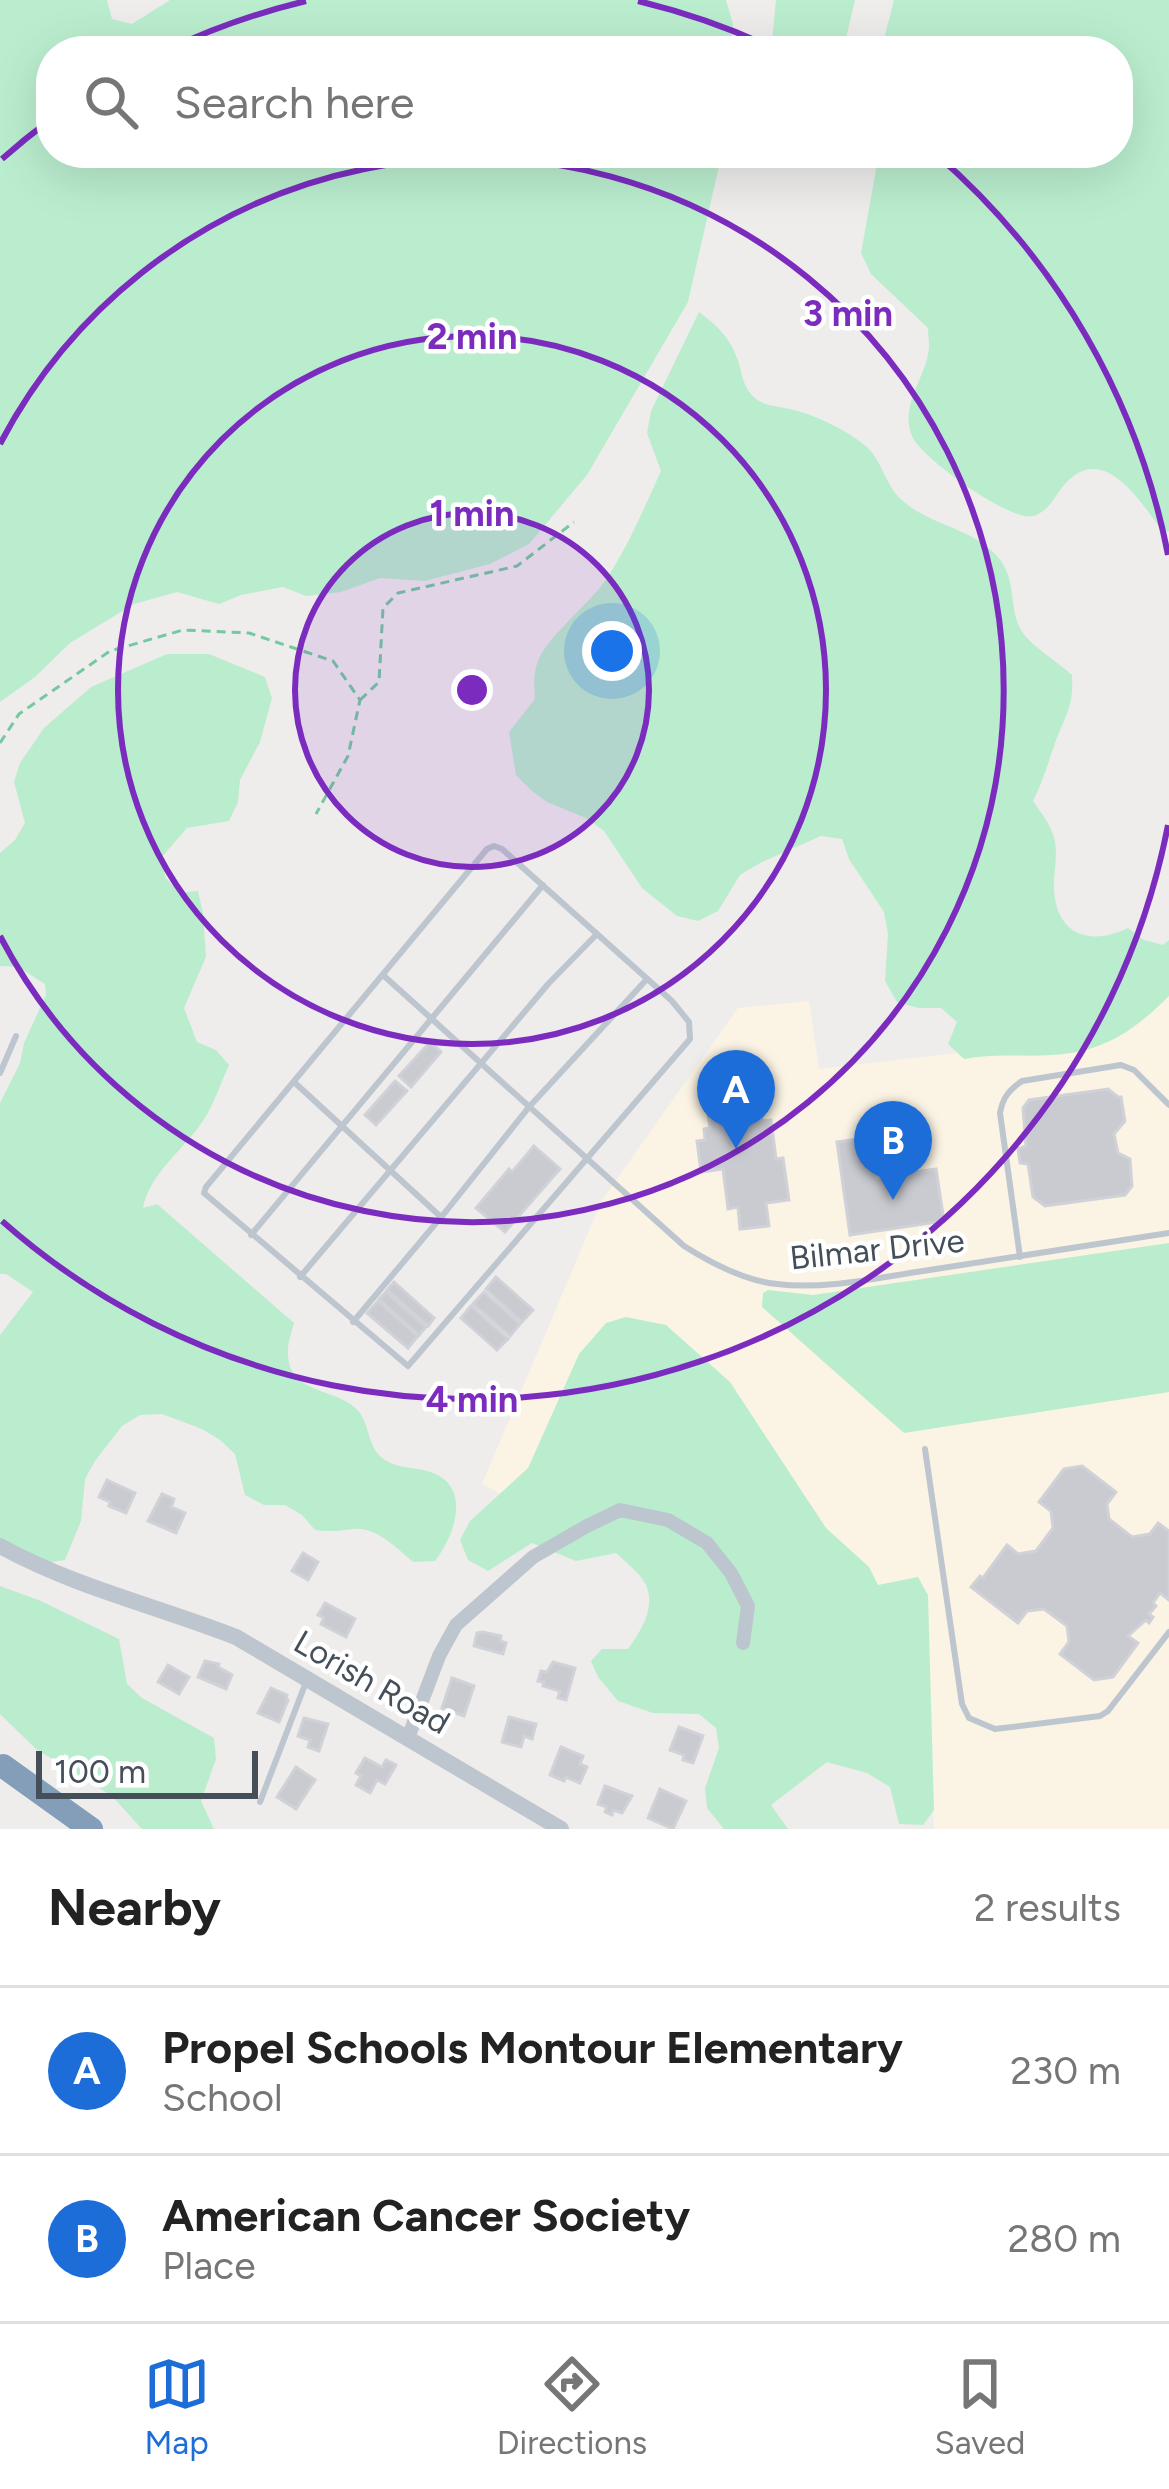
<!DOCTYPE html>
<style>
body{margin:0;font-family:Figtree,sans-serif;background:#f2f2f2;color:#222}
.scale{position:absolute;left:36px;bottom:30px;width:222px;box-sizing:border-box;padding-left:12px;border:6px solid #454f59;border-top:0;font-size:33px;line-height:42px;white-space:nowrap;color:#454f59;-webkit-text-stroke:9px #fff;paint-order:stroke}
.you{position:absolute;left:612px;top:651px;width:42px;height:42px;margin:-30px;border:9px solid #fff;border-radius:50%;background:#1a73e8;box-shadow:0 0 0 18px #1a73e833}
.badge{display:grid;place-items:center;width:78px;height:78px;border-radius:50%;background:#1d6dd8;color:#fff;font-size:39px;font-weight:700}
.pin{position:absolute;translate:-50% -99px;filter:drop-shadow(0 3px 6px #0008)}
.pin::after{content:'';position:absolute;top:63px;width:42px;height:36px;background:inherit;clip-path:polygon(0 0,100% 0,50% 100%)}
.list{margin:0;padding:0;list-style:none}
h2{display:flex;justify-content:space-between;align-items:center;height:156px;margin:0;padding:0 48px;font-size:51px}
h2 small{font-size:39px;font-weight:400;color:#767676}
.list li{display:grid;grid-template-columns:78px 1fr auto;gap:36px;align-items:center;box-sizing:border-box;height:168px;padding:0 48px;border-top:3px solid #e0e0e0}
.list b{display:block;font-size:45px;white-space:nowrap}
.list p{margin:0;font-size:39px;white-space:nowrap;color:#767676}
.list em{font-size:39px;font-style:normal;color:#767676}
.icon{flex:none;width:66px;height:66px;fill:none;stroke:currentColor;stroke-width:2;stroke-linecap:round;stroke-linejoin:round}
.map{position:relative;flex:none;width:1169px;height:1829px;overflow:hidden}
.search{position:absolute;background:#fff;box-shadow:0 12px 48px #0002;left:36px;right:36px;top:36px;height:132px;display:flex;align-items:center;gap:30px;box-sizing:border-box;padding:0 42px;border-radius:48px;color:#767676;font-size:45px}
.sheet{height:492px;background:#fff}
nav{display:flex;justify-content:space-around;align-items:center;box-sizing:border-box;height:168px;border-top:3px solid #e0e0e0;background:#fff;font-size:33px;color:#767676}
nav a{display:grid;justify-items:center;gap:6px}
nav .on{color:#1d6dd8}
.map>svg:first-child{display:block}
</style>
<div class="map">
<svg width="1169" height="1829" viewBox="0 0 1169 1829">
<rect width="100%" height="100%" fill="#efecec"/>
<polygon fill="#fbf4e4" points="1169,948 1169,1829 934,1829 928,1713 482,1484 602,1200 738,1008 809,1001 819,1069 1127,1033"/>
<g fill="#baedce">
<polygon points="0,0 107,0 112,19 132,24 170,0 726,0 733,24 731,51 51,51 51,153 722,153 688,302 587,475 529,544 490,564 425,581 380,578 341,592 306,596 283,587 241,595 219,604 177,592 134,604 70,643 35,677 0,702"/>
<polygon points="776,0 855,0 843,51 771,51"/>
<path d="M894,0h275v531l-6,1c-21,-28 -59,-92 -98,-48 -10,11 -16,28 -32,32 -23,6 -113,-59 -121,-80 -13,-32 15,-59 17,-89 0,-7 -1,-13 -1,-19l-57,-54 -10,-21 15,-83 -6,-17h248v-102h-237z"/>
<path d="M699,312c19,14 32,27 39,49 4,12 5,25 14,34 10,12 28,11 42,15 24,6 56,22 74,38 15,15 18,39 35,53 28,25 68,26 94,55 22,25 10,54 26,77 10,14 35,29 49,42 2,32 -7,41 -17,68 -7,20 -12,39 -22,58 9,13 19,25 22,41 3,16 -2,32 -1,48 3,46 37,56 74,38l16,12 19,5 6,-5v56c-35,35 -67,57 -118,59 -30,2 -57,-2 -87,4l-16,-15 9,-22 -16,-14h-23l-21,-6 -12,-21 3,-47 -4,-22 -35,-53 -7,-20 -21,-3 -61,27 -20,12 -22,36 -20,10 -21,-5 -35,-28 -38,-57 -18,-13 -39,-16 -16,-12 -15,-15 -7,-43 26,-33c-1,-13 -2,-26 3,-38 8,-23 50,-56 67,-80 23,-34 39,-73 56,-110l-14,-38 4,-22z"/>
<path d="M167,654h42l56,23 7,21 -12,44 -20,38 -2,22 -9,19 -42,7 -27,31 6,19 13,15 19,-2 5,22 3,44 -22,51 13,34 19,8 13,15c-9,20 -17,45 -31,63 -19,25 -49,48 -55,80l14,-4 137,119c-2,8 -6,19 -6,27 -2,47 52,36 72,63 9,13 9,33 20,43 15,14 36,10 53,17 39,15 21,64 2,88l-22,1c-17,-14 -36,-35 -59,-33 -14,2 -24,3 -39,1l-13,-15 -17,-10h-21l-19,-10 -10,-41 -15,-14 -18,-11 -40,-15 -22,1 -18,11 -27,35 -10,18 -4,42 -16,39 -27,4 -38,-22v-207l33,-43 -27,-18h-6v-171l20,-40 4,-20 22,-48 -1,-11 -27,-17 -18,-1v-113l15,-13 10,-17 -11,-41 6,-19 24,-35 47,-41z"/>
<polygon points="1169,1243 1169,1392 904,1433 762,1307 763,1293 768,1290 813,1295"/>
<path d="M626,1317l40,8 64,57 96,146 43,39 9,18 40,-8 10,18 6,215 -11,15 -24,-1 -9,-37 -23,-14 -40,-11 -56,43 17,24h-64l-17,-21 -2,-20 14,-40 -3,-20 -17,-14 -46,-1 -35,-12 -20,-24 -7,-16 11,-12h26c13,-19 29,-42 17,-66 -6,-11 -21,-22 -29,-30l-40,8 -44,-18 -44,28 -20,-11 -8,-20 10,-19 58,-53 51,-114 27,-31z"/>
<polygon points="0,1586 41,1601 119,1639 127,1684 142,1698 214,1738 216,1759 201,1801 214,1829 142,1829 112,1796 36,1749 0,1714"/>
</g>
<g fill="#c9cbd1" stroke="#d0d2d8" stroke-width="3">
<polygon points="430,1042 441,1052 411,1087 399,1076"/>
<polygon points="748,1062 751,1082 757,1081 762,1121 771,1120 776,1159 783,1158 789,1200 766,1203 769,1226 740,1229 738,1207 728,1209 723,1169 701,1172 697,1141 705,1140 704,1129 710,1128 704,1088 720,1086 718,1066"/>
<polygon points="395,1081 407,1091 376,1125 365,1115"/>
<polygon points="1108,1089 1118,1097 1121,1097 1125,1121 1114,1134 1118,1153 1130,1159 1132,1186 1125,1195 1045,1206 1033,1197 1028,1164 1020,1163 1018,1149 1026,1146 1023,1108 1029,1100"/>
<polygon points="871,1137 877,1178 936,1169 944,1221 850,1235 837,1142"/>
<polygon points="534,1146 560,1169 505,1232 476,1208 509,1169 512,1172"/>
<polygon points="496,1277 533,1310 522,1322 486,1289"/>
<polygon points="394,1282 434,1318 428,1326 387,1290"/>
<polygon points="386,1292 426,1327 419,1335 379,1299"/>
<polygon points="484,1292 520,1324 510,1336 473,1304"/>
<polygon points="378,1301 418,1336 408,1348 367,1313"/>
<polygon points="471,1306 508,1339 497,1350 461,1318"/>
<polygon points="1082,1466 1116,1492 1107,1504 1109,1519 1132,1537 1150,1534 1158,1523 1169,1531 1169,1600 1160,1593 1153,1603 1156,1606 1149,1614 1153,1617 1149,1623 1146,1620 1128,1636 1138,1643 1113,1677 1094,1680 1060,1654 1069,1642 1067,1626 1044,1609 1027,1611 1018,1623 971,1587 980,1576 983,1578 1007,1545 1018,1554 1036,1551 1053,1528 1051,1511 1039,1502 1064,1469"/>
<polygon points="107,1480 135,1493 126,1513 109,1506 110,1502 99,1497"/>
<polygon points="162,1494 174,1499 171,1507 185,1513 176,1533 148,1521"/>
<polygon points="303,1553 318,1562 308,1580 292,1571"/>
<polygon points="325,1603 355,1619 346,1637 321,1624 324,1618 318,1615"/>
<polygon points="482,1632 501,1636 500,1641 506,1643 503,1654 474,1646 477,1633"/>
<polygon points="205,1661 219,1664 218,1667 232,1675 226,1689 198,1677"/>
<polygon points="553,1662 575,1668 566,1700 558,1698 560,1691 543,1686 544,1682 538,1681 541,1671 547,1672"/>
<polygon points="168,1665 189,1677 179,1694 158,1682"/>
<polygon points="452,1678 474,1686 464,1716 442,1708"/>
<polygon points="271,1688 287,1695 286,1698 288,1700 279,1722 258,1713"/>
<polygon points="509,1717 536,1724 532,1739 524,1736 521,1747 502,1742"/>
<polygon points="304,1718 328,1724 319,1751 308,1747 310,1740 298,1736"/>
<polygon points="679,1727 703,1736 693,1763 683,1760 684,1755 670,1750"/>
<polygon points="561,1747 583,1756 580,1764 587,1767 580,1783 566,1777 564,1781 550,1775"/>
<polygon points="365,1758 382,1767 386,1760 396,1765 385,1784 377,1780 370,1793 356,1785 361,1776 356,1773"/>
<polygon points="296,1767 315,1780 296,1809 277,1797"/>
<polygon points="605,1786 632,1796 622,1813 613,1810 612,1815 605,1812 607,1807 598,1804"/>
<polygon points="660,1789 686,1801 673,1829 648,1818"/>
</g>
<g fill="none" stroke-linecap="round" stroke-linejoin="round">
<g stroke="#73c9a0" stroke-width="3" stroke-dasharray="9 6" stroke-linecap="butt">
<polyline points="360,700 379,682 383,608 398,593 517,566 574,522"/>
<polyline points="0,743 19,714 110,651 183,630 249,633 333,661 360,700 348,756 316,814"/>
</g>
<g stroke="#bdc6ce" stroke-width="6">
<polygon points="494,846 502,849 672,1001 689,1022 690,1039 408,1366 204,1193 206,1187 487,849"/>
<path d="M383,975l301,271c27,17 60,35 93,38 47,6 99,-6 146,-13 82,-12 164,-25 246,-38"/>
<polyline points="0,1073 16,1036"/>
<polyline points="294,1082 441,1217"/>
<polyline points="251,1235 543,885"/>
<path d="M1020,1257l-20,-144c3,-16 9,-23 22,-32l99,-16 13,5 35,35"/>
<polyline points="300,1277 549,983 596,935"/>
<polyline points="353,1322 447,1210 529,1107 647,979"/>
<polyline points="925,1449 962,1704 969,1718 995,1729 1100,1716 1108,1711 1169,1632"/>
<polyline points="260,1802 306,1682"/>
</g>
<polyline stroke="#bdc6ce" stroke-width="14" points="408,1738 439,1656 456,1625 533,1557 587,1526 620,1510 668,1520 707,1543 731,1573 748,1606 743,1643"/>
<path stroke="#bdc6ce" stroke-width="16" d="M0,1546c74,41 157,60 236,91l325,192"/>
<polyline stroke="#849eba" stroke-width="24" points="3,1766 91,1829"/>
</g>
<circle cx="472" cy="690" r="177" fill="#7b2cbf" fill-opacity=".12"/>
<g fill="none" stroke="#7b2cbf" stroke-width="6">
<circle cx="472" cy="690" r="177"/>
<circle cx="472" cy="690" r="354"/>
<path d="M0 444A532 532 0 1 1 0 936"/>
<path d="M1168 825A709 709 0 0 1 2 1221M2 159A709 709 0 0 1 50 120M167 50A709 709 0 0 1 306 1M638 1A709 709 0 0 1 777 50M937 155A709 709 0 0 1 1168 555"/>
</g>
<g text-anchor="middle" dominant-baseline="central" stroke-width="9" stroke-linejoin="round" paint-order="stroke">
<g font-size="33" fill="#454f59" stroke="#fff">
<text transform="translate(877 1249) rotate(-6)">Bilmar Drive</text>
<text transform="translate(372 1682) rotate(30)">Lorish Road</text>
</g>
</g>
<circle cx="472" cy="690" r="18" fill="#7b2cbf" stroke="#fff" stroke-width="6"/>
<g font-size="36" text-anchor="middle" font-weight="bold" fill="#7b2cbf" stroke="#fff" stroke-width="9" stroke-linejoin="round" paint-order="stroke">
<text x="848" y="326">3 min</text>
<text x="472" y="349">2 min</text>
<text x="472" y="526">1 min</text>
<text x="472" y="1412">4 min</text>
</g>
</svg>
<div class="scale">100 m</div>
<div class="you"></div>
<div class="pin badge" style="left:736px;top:1149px">A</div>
<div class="pin badge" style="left:893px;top:1200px">B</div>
<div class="search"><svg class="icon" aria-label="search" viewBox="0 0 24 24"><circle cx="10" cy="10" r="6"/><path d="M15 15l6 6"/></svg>Search here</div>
</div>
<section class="sheet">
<h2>Nearby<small>2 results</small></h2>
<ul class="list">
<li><span class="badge">A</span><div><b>Propel Schools Montour Elementary</b><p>School</p></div><em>230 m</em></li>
<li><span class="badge">B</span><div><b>American Cancer Society</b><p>Place</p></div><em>280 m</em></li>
</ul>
</section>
<nav>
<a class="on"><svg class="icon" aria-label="map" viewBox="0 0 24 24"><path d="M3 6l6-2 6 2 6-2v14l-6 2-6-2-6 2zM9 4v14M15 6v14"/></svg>Map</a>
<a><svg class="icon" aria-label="directions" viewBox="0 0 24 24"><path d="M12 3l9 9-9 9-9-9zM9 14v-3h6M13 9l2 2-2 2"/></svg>Directions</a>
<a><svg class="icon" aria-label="saved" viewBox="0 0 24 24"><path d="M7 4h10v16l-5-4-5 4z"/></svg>Saved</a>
</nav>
